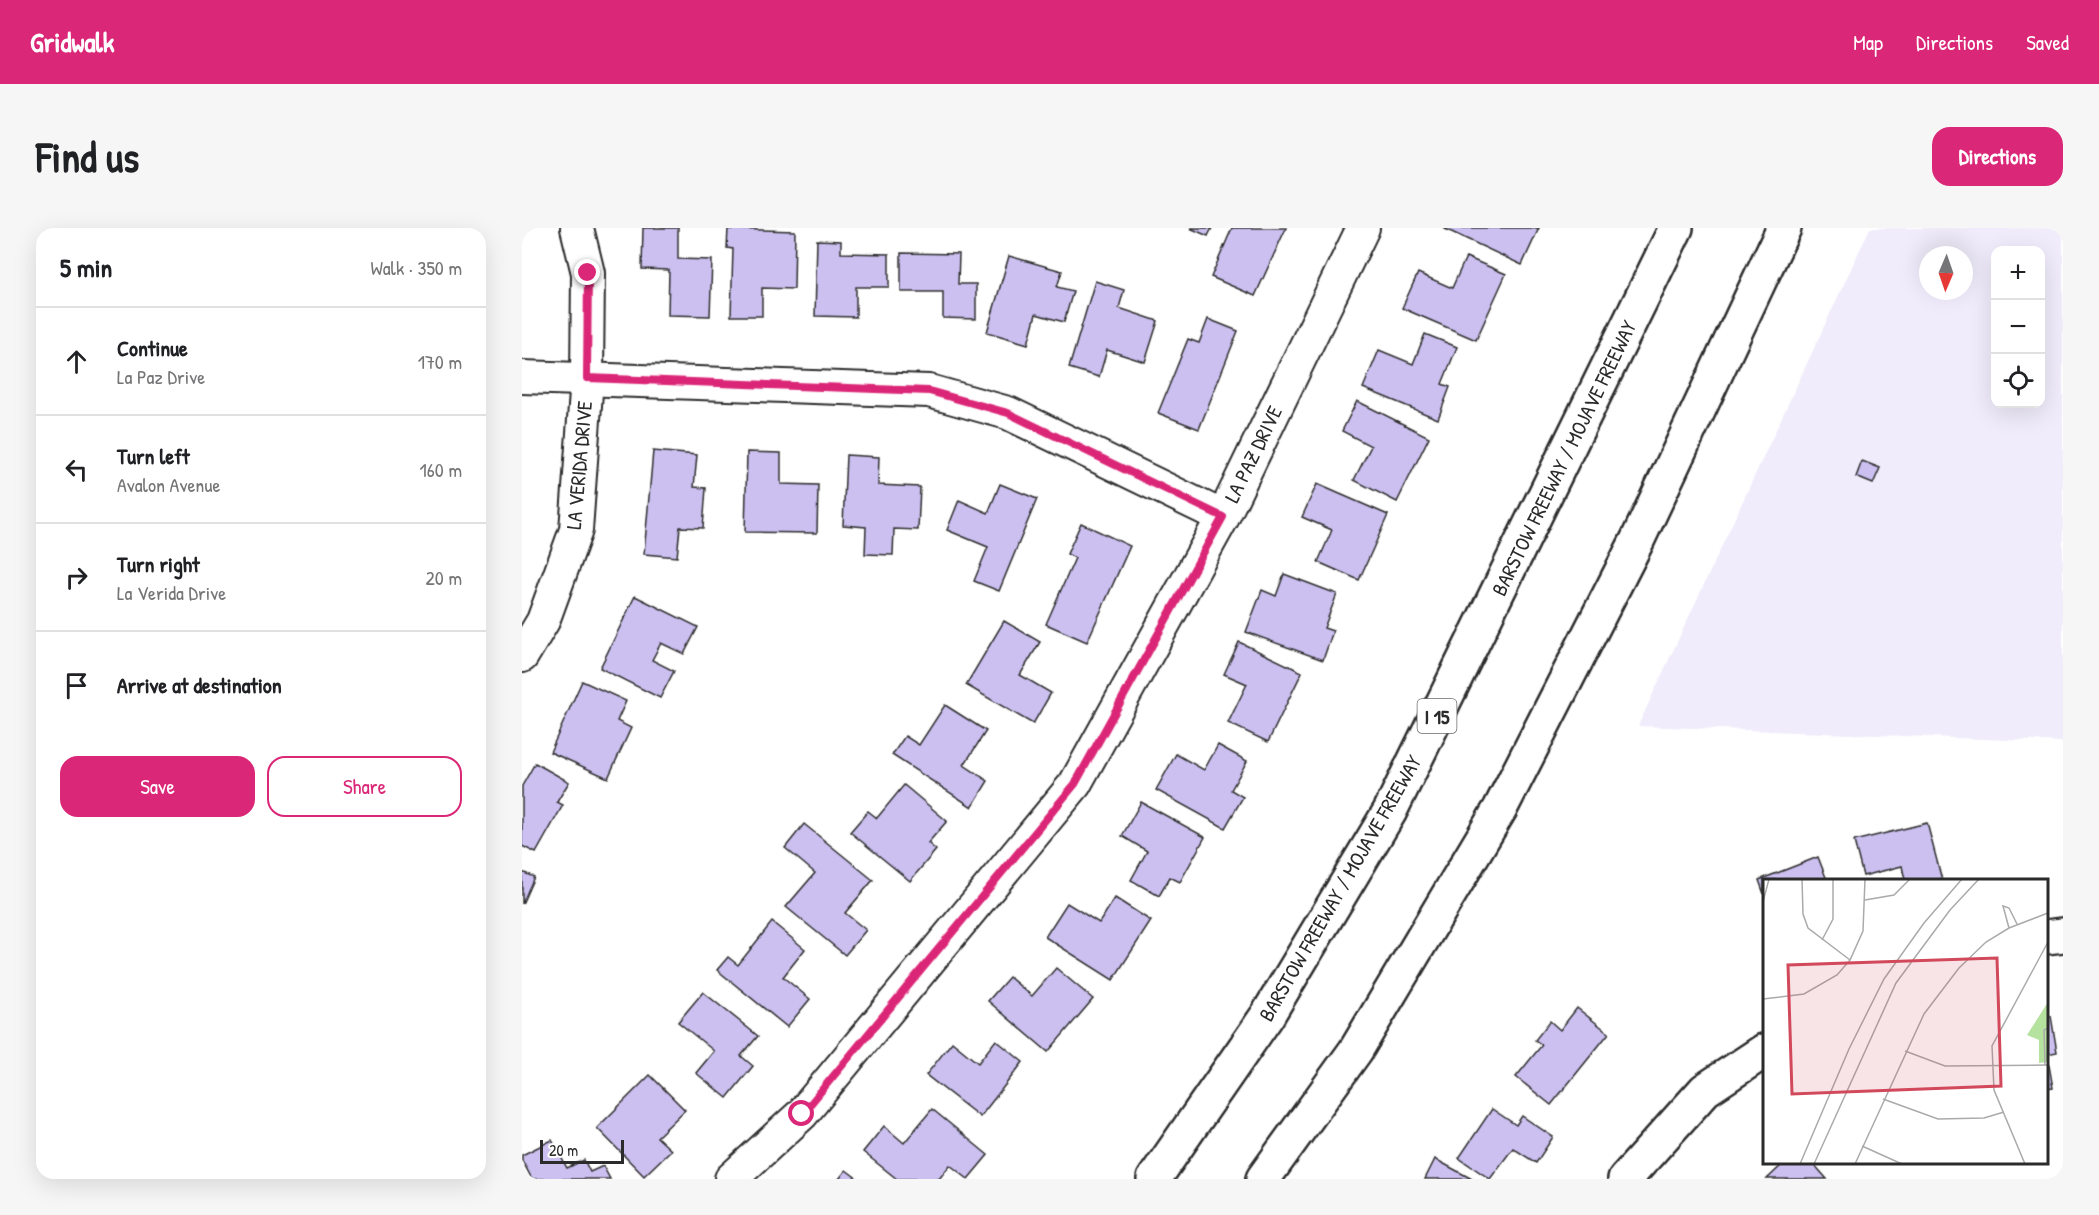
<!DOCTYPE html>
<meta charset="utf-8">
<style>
body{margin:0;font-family:"Patrick Hand",sans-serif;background:#f6f6f6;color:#202124}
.controls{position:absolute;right:18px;top:18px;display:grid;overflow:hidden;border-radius:12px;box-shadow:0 6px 24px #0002}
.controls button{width:54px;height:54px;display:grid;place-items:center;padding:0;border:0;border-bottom:2px solid #e0e0e0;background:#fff;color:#202124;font:30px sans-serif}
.compass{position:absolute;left:1397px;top:18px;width:54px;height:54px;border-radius:50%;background:#fff;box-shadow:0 6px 24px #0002;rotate:182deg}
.scale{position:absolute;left:18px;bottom:15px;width:84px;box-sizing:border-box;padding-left:6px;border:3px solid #2b2b2b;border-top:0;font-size:16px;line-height:21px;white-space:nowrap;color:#2b2b2b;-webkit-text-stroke:4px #fff;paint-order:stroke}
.stop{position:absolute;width:18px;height:18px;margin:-14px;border:4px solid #db2777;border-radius:50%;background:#fff}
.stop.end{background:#db2777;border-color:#fff;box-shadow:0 2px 6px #0008}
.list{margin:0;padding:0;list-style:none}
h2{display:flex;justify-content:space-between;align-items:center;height:78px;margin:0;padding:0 24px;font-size:26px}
h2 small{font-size:20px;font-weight:400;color:#757577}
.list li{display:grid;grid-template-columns:39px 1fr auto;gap:18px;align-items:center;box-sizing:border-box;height:108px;padding:0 24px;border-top:2px solid #e0e0e0}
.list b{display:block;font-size:22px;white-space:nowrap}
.list p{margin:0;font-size:20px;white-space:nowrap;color:#757577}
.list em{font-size:20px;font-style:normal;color:#757577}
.actions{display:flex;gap:12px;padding:18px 24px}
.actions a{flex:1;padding:14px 0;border:2px solid #db2777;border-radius:18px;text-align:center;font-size:21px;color:#db2777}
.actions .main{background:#db2777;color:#fff}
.icon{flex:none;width:33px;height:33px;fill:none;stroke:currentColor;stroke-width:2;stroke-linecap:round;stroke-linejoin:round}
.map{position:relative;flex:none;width:1541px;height:951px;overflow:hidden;border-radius:18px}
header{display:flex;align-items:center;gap:36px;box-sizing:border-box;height:84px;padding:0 30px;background:#db2777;color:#fff}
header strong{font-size:28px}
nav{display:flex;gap:33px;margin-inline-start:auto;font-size:21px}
.intro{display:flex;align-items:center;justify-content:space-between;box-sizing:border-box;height:144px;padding:0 36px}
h1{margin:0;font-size:42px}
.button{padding:15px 27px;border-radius:18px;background:#db2777;color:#fff;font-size:21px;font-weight:700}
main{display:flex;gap:36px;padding:0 36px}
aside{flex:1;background:#fff;border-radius:18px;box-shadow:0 6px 24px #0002}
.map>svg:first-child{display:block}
</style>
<header>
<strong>Gridwalk</strong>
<nav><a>Map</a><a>Directions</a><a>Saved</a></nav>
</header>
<div class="intro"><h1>Find us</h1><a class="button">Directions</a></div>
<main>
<aside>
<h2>5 min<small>Walk · 350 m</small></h2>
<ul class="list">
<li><svg class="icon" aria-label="ahead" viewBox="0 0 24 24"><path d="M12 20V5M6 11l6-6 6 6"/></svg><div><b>Continue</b><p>La Paz Drive</p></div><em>170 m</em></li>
<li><svg class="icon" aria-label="left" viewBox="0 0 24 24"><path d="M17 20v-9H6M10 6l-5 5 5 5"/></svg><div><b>Turn left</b><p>Avalon Avenue</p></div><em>160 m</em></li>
<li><svg class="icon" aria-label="right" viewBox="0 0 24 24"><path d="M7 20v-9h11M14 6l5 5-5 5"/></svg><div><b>Turn right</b><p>La Verida Drive</p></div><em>20 m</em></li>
<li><svg class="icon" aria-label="arrive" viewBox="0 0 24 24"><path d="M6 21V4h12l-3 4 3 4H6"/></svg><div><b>Arrive at destination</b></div></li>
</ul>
<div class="actions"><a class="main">Save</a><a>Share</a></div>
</aside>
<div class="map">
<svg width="1541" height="951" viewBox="0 0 1541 951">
<rect width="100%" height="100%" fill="#fff"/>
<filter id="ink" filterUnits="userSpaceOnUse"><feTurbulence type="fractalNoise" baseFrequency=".0167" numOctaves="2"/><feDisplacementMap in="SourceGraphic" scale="12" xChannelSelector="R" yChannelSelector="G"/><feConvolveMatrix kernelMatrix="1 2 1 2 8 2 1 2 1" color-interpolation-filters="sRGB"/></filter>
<g filter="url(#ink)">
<path fill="#f0ecfb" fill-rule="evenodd" d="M1348,0h193v514l-425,-16zM1474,22h44v154h-44zM1406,27h36v36h-36z"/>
<g fill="#ccc0f1" stroke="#2b2b2b" stroke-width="1.5">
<polygon points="121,0 156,0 156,31 190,32 188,88 146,87 147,42 120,41"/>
<polygon points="668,0 690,0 686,8"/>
<polygon points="710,0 764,0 733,68 689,49"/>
<polygon points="921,0 1017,0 1000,37"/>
<polygon points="206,1 273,3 272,61 240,60 240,88 209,88 211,21 205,20"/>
<polygon points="295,12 319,13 319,25 367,26 367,59 334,59 334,89 293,88"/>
<polygon points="379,25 437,26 436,56 454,56 454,91 421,90 421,64 379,64"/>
<polygon points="487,28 540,43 535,59 551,63 542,94 514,86 506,116 465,104"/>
<polygon points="944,29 984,46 954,112 880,80 896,45 930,60"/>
<polygon points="573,53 602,62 597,80 636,93 623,134 585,122 577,149 547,140"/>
<polygon points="686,91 716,103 677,201 636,185 666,111 677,115"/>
<polygon points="903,106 935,119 920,156 928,159 916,191 841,160 857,122 891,136"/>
<polygon points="835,173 907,209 875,274 832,252 849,218 820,203"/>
<polygon points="131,223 175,227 172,259 184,260 181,300 158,299 155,329 122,326"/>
<polygon points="225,224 259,225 259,256 296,257 295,305 223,304"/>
<polygon points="324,227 357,229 356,257 398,259 396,302 372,301 371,327 343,326 344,299 321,297"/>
<polygon points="1340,233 1358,240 1351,256 1334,249"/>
<polygon points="478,256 515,271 477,363 452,353 466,319 425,302 437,272 466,285"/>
<polygon points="795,256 866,287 837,352 796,334 810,302 780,289"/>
<polygon points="559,295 608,318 565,414 524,396 553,330 545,326"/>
<polygon points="762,346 815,366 802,400 811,403 801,432 724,404 740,362 754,368"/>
<polygon points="113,368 176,399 162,426 139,415 130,432 152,443 138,470 78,440"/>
<polygon points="482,393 518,414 498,447 529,465 511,496 444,457"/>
<polygon points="717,414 780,444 746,514 706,495 725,456 702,446"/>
<polygon points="60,453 104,473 95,493 109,500 86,550 28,524"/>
<polygon points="423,477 464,503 442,537 466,553 450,579 370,527 383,508 397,517"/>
<polygon points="696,517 725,533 709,562 721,569 703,600 634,562 654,526 682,542"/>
<polygon points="13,535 47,554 35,574 41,577 14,625 0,618 0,558"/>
<polygon points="382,557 425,593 406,615 414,622 388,653 328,604 346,583 355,590"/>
<polygon points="619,574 683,609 658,654 648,649 637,668 609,652 625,623 600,608"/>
<polygon points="1405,595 1420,652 1383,652 1380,638 1341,648 1332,613"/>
<polygon points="282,596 351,652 323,685 344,702 323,727 264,679 293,645 263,620"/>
<polygon points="1296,629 1305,652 1242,652 1242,666 1237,652"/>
<polygon points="0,644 12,649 0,676"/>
<polygon points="593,670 629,693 591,752 523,709 545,675 577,695"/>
<polygon points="250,694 283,721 261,749 288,771 265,799 195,742 206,729 216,737"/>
<polygon points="534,740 571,771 526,824 466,773 487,749 510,768"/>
<polygon points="181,764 236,808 219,828 231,838 205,870 174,845 192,823 156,794"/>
<polygon points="1055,780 1087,805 1029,877 994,849 1020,817 1013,812 1028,793 1038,802"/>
<polygon points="1529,788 1535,824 1525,826 1531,860 1524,861 1524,789"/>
<polygon points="474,812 501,834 458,889 404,847 430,814 456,835"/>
<polygon points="128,847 163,882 135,909 149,922 122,948 75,900"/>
<polygon points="410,881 466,927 446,951 428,937 417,951 375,951 341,924 362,898 382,915"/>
<polygon points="970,881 994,897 1000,888 1031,909 1014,935 991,920 968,951 937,930"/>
<polygon points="30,912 45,940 62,932 68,944 81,938 88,951 10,951 0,932 0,927"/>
<polygon points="913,931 950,951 903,951"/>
<polygon points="1263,934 1290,934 1305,951 1245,951"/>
<polygon points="324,942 336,951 317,951"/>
</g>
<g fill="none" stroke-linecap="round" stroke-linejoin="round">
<defs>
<g id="street">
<polyline points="0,149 407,163 486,185 701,289"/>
<polyline points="0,428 21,393 54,302 65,150 66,45 55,0"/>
<polyline points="209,951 280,886 553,556 701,289 841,0"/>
</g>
<g id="secondary">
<polyline points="1524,709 1541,707"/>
<polyline points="1103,951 1183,862 1242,823"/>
</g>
<g id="highway">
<polyline points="632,951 745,788 868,583 1154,0"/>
<polyline points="741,951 834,822 978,581 1115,313 1262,0"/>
</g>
</defs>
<use href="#street" stroke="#2b2b2b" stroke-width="36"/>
<use href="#secondary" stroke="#2b2b2b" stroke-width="38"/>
<use href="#highway" stroke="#2b2b2b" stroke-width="38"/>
<use href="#street" stroke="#fff" stroke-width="32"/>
<use href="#secondary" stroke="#fff" stroke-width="33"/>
<use href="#highway" stroke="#fff" stroke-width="33"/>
</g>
</g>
<g fill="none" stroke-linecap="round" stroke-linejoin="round" filter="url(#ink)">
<polyline stroke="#db2777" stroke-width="8" points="66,45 65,150 407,163 486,185 701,289 553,556 280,886"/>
</g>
<g text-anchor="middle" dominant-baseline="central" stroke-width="4.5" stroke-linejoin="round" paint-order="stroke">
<rect fill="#fff" stroke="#6b6b6b" stroke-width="1.5" x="895.5" y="471" width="39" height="34" rx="4.5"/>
<g font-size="20" font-weight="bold" fill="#2b2b2b">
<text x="915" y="488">I 15</text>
</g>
<g font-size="21" fill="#2b2b2b" stroke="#fff">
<text transform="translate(731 226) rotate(-64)">LA PAZ DRIVE</text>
<text transform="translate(1042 230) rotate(-64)">BARSTOW FREEWAY / MOJAVE FREEWAY</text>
<text transform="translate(57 237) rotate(-85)">LA VERIDA DRIVE</text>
<text transform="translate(818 660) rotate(-60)">BARSTOW FREEWAY / MOJAVE FREEWAY</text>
</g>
</g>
<g transform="translate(1241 651)">
<rect width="285" height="285" fill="#fff"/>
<path d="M285,123v60l-9,1v-23l-12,-5z" fill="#b6e2a0"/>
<path fill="none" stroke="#aaa" stroke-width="1.5" d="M39,0l1,35 5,14 42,32M102,21l29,-5 16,-16M0,23l6,-23M246,49l-6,-22 6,2 8,16M59,61l11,-21v-40M0,120l41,-5 33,-19 13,-15 13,-29 2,-52M142,172l40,15 103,-1M282,186l-1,-35 4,-2M120,220l55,20 46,-1 20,-6M99,267l40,18M37,285l49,-115 35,-70 40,-56 38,-44M51,285l82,-181 54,-73 29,-31M92,285l69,-150 35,-46 27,-26 23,-14 39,-15M262,285l-31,-74 -2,-44 56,-104"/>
<path fill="#d1495b" fill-opacity="0.15" stroke="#d1495b" stroke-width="3" d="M234,79l4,128 -209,8 -4,-129z"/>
<rect width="285" height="285" fill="none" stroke="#2b2b2b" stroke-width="3"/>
</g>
</svg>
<div class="controls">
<button>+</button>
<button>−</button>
<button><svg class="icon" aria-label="locate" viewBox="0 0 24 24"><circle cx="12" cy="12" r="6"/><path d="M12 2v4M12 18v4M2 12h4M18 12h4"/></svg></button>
</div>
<svg class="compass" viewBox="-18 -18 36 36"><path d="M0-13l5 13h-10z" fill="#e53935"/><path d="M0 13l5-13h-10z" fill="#757577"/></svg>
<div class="scale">20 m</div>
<div class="stop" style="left:280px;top:886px"></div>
<div class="stop end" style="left:66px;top:45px"></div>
</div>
</main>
